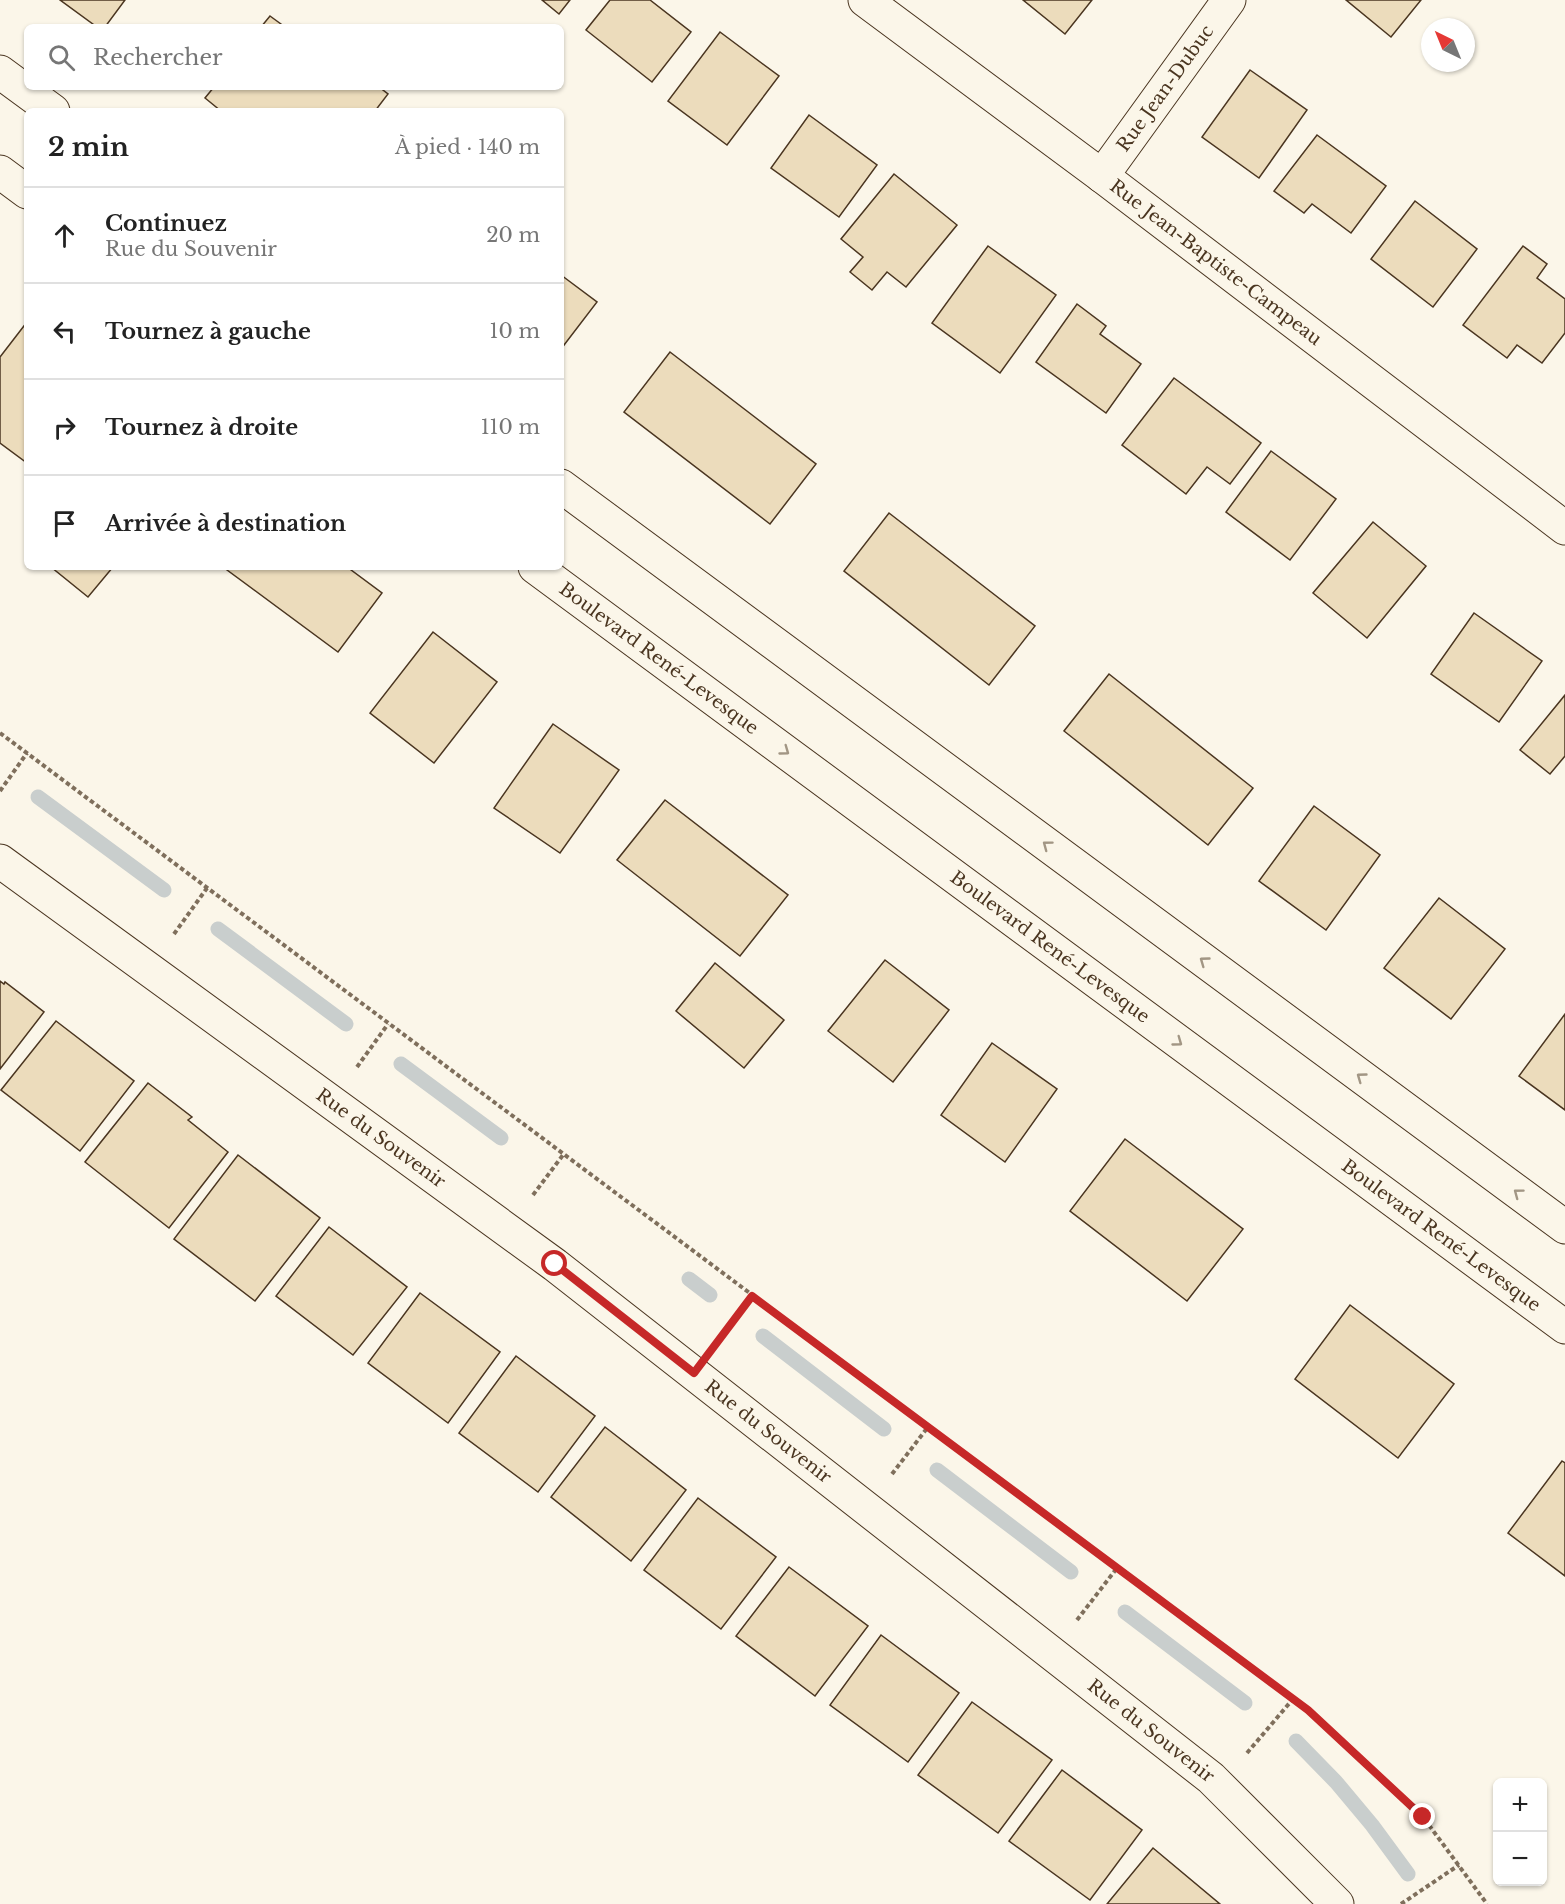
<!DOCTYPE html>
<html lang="fr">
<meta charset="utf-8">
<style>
body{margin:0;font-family:"Libre Baskerville",serif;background:#f2f2f2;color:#222}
.controls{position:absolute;right:18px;bottom:18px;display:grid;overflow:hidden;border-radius:9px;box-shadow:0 2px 4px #0004}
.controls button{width:54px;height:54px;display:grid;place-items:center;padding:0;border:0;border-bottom:2px solid #e0e0e0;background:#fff;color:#222;font:30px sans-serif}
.compass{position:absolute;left:1421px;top:18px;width:54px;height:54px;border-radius:50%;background:#fff;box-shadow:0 2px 4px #0004;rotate:317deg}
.stop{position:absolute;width:18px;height:18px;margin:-14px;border:4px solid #c62828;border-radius:50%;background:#fff}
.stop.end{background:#c62828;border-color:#fff;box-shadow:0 2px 6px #0008}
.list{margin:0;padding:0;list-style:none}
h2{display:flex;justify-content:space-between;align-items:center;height:78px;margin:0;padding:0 24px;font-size:26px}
h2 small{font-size:20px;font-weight:400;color:#767676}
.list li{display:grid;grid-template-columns:39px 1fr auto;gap:18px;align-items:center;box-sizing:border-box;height:96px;padding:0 24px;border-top:2px solid #e0e0e0}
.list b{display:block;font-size:22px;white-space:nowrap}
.list p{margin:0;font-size:20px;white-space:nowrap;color:#767676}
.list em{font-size:20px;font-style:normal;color:#767676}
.icon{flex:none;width:33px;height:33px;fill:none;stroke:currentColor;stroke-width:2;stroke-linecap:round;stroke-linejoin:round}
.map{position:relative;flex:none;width:1565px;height:1904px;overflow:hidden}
.search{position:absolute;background:#fff;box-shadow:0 2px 4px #0004;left:24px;top:24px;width:540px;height:66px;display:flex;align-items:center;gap:15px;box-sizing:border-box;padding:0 21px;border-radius:9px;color:#767676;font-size:22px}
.panel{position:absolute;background:#fff;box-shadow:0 2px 4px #0004;left:24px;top:108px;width:540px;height:462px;border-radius:9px}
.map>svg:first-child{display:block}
</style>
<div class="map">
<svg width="1565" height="1904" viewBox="0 0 1565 1904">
<rect width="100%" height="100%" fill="#fbf6e9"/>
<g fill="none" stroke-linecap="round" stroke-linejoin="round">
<g stroke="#c9cecd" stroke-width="15">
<polyline points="38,797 164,890"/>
<polyline points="218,929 346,1024"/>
<polyline points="401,1064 501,1138"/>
<polyline points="689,1279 710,1295"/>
<polyline points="763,1336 884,1429"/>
<polyline points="937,1470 1071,1572"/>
<polyline points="1125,1612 1245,1703"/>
<polyline points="1296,1741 1336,1782 1372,1825 1408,1874"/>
</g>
</g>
<g fill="#ecdcbc" stroke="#4a3520" stroke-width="1.5">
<polygon points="60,0 125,0 105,27 97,27"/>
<polygon points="542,0 570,0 559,14"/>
<polygon points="610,0 650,0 691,32 652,82 586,30"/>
<polygon points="1023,0 1092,0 1065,34"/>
<polygon points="1346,0 1421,0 1391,37"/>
<polygon points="270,16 285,27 261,27"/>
<polygon points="720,32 779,76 727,145 668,101"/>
<polygon points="1250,70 1307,110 1259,178 1202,137"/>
<polygon points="214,87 379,87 388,94 375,111 221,111 205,98"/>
<polygon points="809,115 877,165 839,217 771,168"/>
<polygon points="1317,135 1386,186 1351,233 1312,204 1304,213 1274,191"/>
<polygon points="894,174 957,225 906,287 887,272 872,290 850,272 863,257 841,239"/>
<polygon points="1415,201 1477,249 1433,307 1371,259"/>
<polygon points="988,246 1056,295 1000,373 932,323"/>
<polygon points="1523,246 1547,264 1537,278 1565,299 1565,333 1542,363 1517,345 1507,358 1463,325"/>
<polygon points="561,275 597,302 561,349"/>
<polygon points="1077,304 1106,326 1100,334 1141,364 1106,413 1036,362"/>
<polygon points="27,322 27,463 0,443 0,357"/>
<polygon points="670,352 816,464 770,524 624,412"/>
<polygon points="1174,378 1261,443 1230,484 1207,467 1186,494 1122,445"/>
<polygon points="1271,451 1336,499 1290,560 1226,512"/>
<polygon points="889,513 1035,626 989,685 844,571"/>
<polygon points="1373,522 1426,566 1367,638 1313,593"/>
<polygon points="51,567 113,567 88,597"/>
<polygon points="223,567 347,567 382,593 338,652"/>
<polygon points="1474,613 1542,661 1499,722 1431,674"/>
<polygon points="433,632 497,682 434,763 370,713"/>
<polygon points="1109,674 1253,788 1208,845 1064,731"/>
<polygon points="1565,695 1565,756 1550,774 1520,750"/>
<polygon points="553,724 619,770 560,853 494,808"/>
<polygon points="665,800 788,895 740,956 617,860"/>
<polygon points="1314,806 1380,855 1326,930 1259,881"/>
<polygon points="1439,898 1505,949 1451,1019 1384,968"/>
<polygon points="885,960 949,1010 893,1082 828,1031"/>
<polygon points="715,963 784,1020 744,1068 676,1011"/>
<polygon points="0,981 4,984 5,982 44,1012 0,1069"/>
<polygon points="1565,1014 1565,1110 1519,1076"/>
<polygon points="56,1021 134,1081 80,1151 1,1090"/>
<polygon points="992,1043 1057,1089 1005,1162 941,1115"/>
<polygon points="148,1083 192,1117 188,1120 228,1152 169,1228 85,1162"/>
<polygon points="1125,1139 1243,1229 1187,1301 1070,1211"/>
<polygon points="238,1155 320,1218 255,1301 174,1239"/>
<polygon points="329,1227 407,1287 353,1355 276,1296"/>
<polygon points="420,1293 500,1352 448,1423 368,1363"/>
<polygon points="1350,1305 1454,1384 1398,1458 1295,1379"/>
<polygon points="516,1356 595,1416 538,1492 459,1433"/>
<polygon points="605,1427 686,1490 631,1561 551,1497"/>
<polygon points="1562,1461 1565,1463 1565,1576 1508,1533"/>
<polygon points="698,1498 776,1557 721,1629 644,1570"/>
<polygon points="789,1567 868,1626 815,1696 736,1636"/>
<polygon points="881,1635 959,1693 908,1762 830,1705"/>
<polygon points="972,1702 1052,1760 998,1833 918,1775"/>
<polygon points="1062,1770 1142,1830 1090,1900 1009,1841"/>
<polygon points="1153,1848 1220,1904 1107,1904"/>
</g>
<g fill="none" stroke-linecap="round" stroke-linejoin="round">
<defs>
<g id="street">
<path id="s1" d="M865,0l237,176 463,352"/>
<polyline points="0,72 53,111"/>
<polyline points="0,172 27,192"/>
<path id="s2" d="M1102,176l127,-176"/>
<polyline points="561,486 1565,1227"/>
<path id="s3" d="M535,567l1030,760"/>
<path id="s4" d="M0,861l555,404 656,513 126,126"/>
</g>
</defs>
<use href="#street" stroke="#4a3520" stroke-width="35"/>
<g stroke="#7f6f5c" stroke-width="4" stroke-dasharray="4.5 3" stroke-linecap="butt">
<polyline points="0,733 1308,1710 1423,1817 1487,1904"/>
<polyline points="0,791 27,753"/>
<polyline points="174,934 207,888"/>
<polyline points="357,1067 388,1024"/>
<polyline points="533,1195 563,1155"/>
<polyline points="720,1338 752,1296"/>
<polyline points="892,1474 928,1427"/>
<polyline points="1077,1620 1117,1568"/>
<polyline points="1247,1753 1293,1699"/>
<polyline points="1401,1904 1459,1865"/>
</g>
<use href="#street" stroke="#fbf6e9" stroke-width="33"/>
</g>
<defs><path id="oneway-chevron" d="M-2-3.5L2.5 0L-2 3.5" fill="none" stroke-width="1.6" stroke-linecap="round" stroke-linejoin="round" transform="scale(1.5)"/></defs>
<g stroke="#a29684">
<use href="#oneway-chevron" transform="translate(785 751) rotate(36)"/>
<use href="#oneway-chevron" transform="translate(1047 845) rotate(-143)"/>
<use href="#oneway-chevron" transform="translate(1204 961) rotate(-144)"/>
<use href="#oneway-chevron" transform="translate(1178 1042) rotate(36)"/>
<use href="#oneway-chevron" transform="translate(1361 1077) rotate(-144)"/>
<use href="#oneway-chevron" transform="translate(1518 1193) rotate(-143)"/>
</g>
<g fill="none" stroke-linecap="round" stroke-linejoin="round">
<polyline stroke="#c62828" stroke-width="8" points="555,1264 694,1373 752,1296 1308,1710 1423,1817"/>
</g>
<g text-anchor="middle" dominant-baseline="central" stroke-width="4.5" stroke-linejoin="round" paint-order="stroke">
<g font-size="18" fill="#4a3520" stroke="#fbf6e9">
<text stroke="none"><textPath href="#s2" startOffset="108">Rue Jean-Dubuc</textPath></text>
<text stroke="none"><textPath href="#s1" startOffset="438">Rue Jean-Baptiste-Campeau</textPath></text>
<text stroke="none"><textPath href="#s3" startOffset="154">Boulevard René-Levesque</textPath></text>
<text stroke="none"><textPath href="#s3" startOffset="640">Boulevard René-Levesque</textPath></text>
<text stroke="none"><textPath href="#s4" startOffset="471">Rue du Souvenir</textPath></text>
<text stroke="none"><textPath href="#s3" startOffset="1126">Boulevard René-Levesque</textPath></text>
<text stroke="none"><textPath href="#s4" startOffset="957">Rue du Souvenir</textPath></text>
<text stroke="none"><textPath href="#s4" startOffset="1443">Rue du Souvenir</textPath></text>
</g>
</g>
</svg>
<div class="controls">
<button>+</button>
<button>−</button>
</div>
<svg class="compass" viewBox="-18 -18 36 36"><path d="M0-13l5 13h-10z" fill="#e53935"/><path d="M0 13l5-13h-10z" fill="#767676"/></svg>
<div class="stop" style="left:555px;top:1264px"></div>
<div class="stop end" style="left:1423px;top:1817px"></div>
<div class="search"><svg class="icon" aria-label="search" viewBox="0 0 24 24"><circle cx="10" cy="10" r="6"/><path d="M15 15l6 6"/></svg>Rechercher</div>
<section class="panel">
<h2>2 min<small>À pied · 140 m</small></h2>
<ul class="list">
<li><svg class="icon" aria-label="ahead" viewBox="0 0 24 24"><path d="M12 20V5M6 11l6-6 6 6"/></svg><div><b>Continuez</b><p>Rue du Souvenir</p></div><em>20 m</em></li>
<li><svg class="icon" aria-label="left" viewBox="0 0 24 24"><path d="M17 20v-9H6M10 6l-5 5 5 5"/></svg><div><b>Tournez à gauche</b></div><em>10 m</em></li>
<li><svg class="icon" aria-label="right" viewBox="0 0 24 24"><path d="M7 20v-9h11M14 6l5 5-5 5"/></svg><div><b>Tournez à droite</b></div><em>110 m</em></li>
<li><svg class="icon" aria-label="arrive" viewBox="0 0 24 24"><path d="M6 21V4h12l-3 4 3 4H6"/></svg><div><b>Arrivée à destination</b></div></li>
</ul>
</section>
</div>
